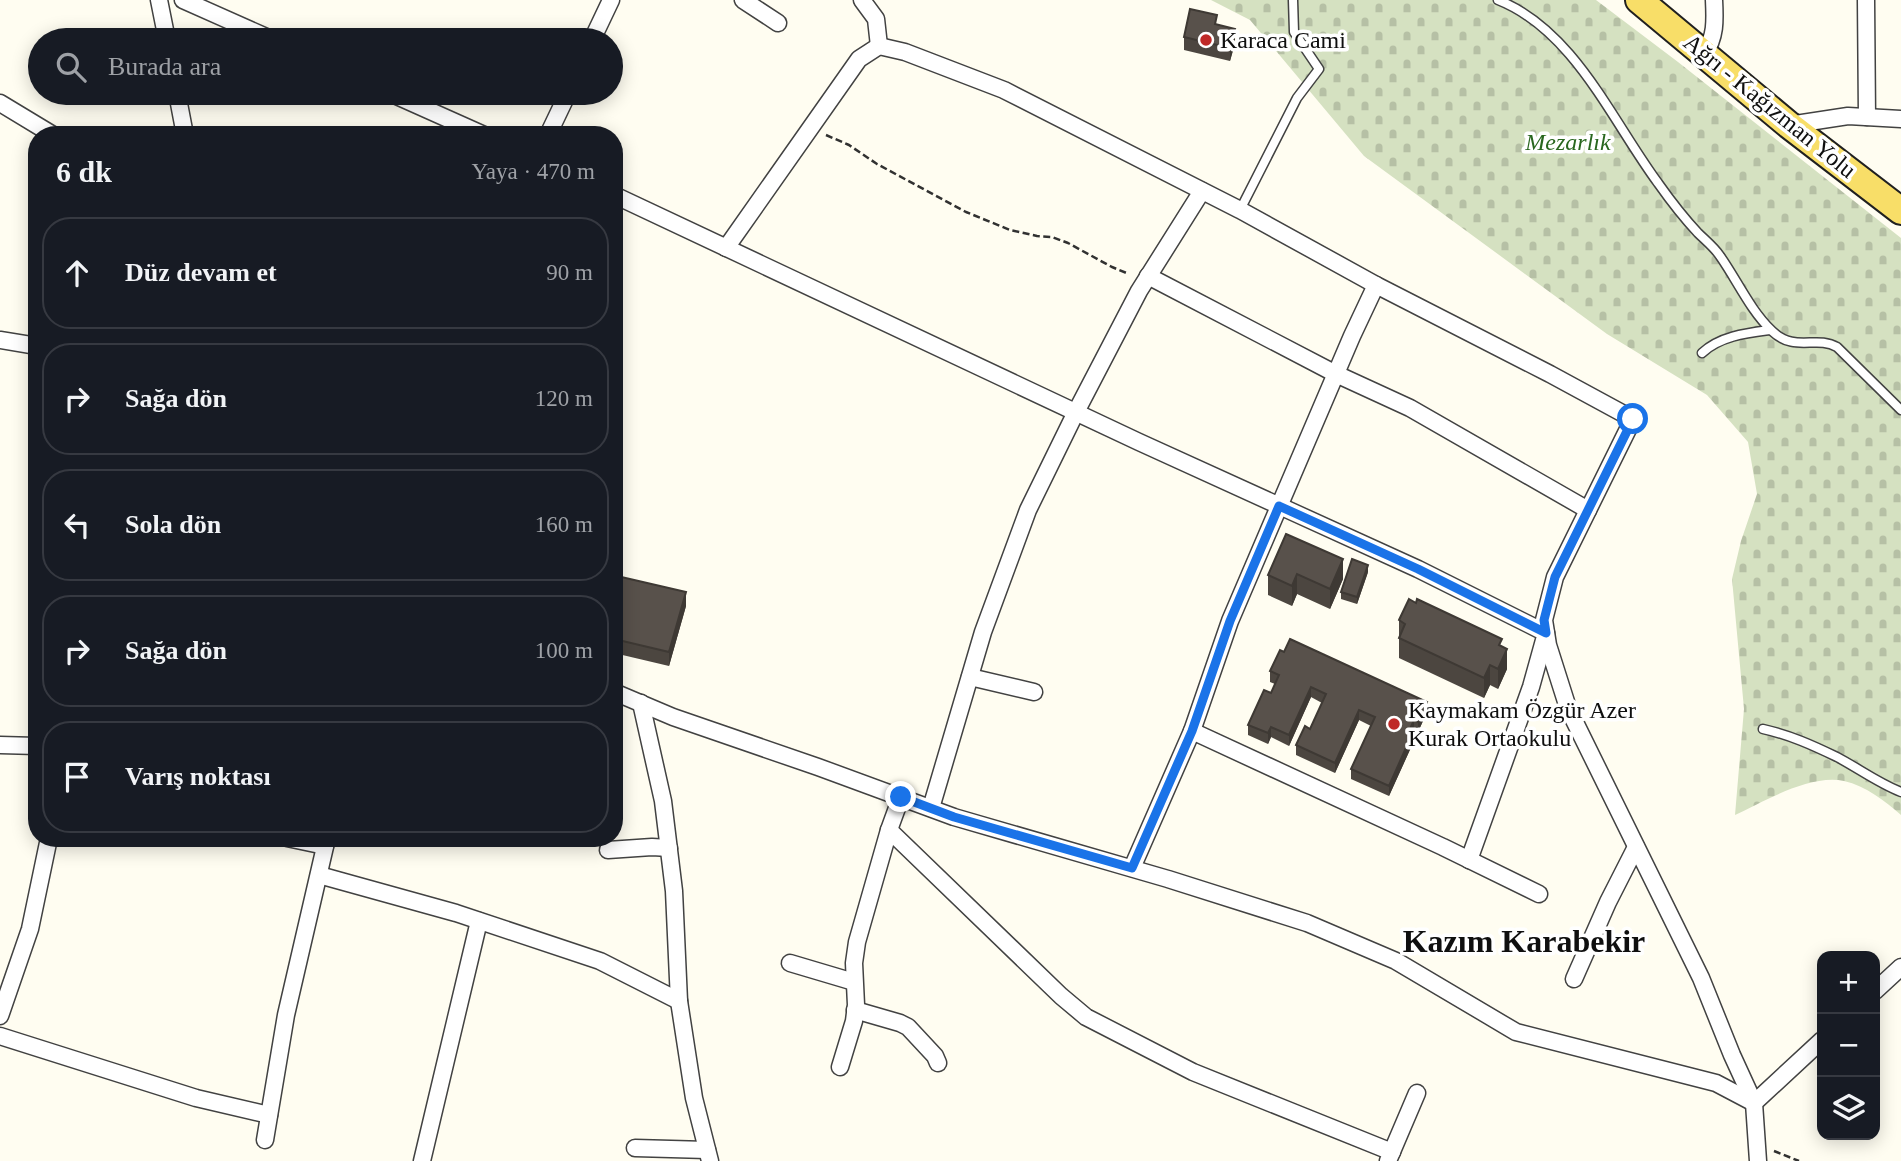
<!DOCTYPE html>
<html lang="tr">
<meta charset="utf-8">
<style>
body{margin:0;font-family:Georgia,serif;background:#20242c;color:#f1f3f6}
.controls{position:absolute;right:21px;bottom:21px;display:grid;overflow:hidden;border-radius:14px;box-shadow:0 4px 18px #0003}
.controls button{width:63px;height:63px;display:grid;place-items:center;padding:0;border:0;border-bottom:2px solid #363941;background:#171b24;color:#f1f3f6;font:35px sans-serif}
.stop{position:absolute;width:21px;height:21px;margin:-16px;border:5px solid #1a73e8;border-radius:50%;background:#fff}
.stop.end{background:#1a73e8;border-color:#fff;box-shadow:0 2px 7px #0008}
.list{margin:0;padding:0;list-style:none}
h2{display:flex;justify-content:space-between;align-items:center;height:91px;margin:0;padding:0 28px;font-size:30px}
h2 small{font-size:23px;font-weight:400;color:#9ea1a6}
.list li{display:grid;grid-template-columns:46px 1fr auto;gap:21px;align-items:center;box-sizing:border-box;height:112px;margin:0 14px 14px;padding:0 14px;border:2px solid #363941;border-radius:28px}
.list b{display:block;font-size:26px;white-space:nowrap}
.list em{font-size:23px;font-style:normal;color:#9ea1a6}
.icon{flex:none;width:38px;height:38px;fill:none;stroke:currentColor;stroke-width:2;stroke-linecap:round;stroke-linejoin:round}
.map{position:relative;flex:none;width:1901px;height:1161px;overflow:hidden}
.search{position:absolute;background:#171b24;box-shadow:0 4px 18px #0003;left:28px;top:28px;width:595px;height:77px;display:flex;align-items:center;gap:18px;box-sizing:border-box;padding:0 24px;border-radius:38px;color:#9ea1a6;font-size:26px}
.panel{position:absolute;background:#171b24;box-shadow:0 4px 18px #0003;left:28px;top:126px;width:595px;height:721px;border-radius:28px}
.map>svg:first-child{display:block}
</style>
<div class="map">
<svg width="1901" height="1161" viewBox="0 0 1901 1161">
<defs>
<pattern id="cemetery-stones" width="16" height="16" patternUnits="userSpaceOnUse" patternTransform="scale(1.75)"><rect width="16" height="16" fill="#d5e1c1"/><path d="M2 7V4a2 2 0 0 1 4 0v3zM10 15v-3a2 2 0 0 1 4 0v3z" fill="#b6c0a5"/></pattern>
</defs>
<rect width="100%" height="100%" fill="#fffdf1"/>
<path fill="url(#cemetery-stones)" d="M1211,0h385l82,62 223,176v577c-16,-14 -35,-29 -57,-34 -34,-7 -79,20 -109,34l9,-106 -12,-130 9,-38 16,-47 -9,-52 -41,-47 -100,-61 -243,-178 -114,-136z"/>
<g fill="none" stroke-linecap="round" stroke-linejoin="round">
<defs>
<g id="lane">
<path d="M1498,0c76,30 114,121 160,183 12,17 25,34 40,50 7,7 16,14 22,23 17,24 30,54 52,75 23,22 44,4 65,16l64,63"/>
<polyline points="1240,210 1297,98 1319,69 1294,32 1293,0"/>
<path d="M1702,353c18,-17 45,-20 68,-23"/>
<path d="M1763,729c27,6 49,16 74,28 21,11 41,26 64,35"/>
</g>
<g id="street">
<polyline points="159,0 167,40"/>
<polyline points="183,0 273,40"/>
<polyline points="743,0 778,23"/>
<polyline points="862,0 876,19 879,46"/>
<polyline points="1866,0 1867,117"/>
<polyline points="592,40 611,0"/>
<path d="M1704,54c12,-17 11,-34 10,-54"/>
<polyline points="177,93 185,135"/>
<polyline points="390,93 484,135"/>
<polyline points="0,103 53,135"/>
<polyline points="1789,125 1848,116 1901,119"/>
<polyline points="548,135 568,93"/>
<polyline points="614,195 1139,442 1418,569 1546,633 1531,687 1469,860"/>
<polyline points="726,248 859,59 879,46 905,52 1004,90 1240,210 1376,285 1550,374 1633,419 1555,577 1544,620 1548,645 1568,708 1701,978 1732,1055 1754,1103 1758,1161"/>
<polyline points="1148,276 1336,374 1410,408 1588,510"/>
<polyline points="0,340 37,346"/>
<polyline points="970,677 1034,692"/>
<polyline points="614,692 673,717 818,767 954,817 1168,879 1307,923 1396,961 1516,1032 1716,1083 1754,1103 1822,1040"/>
<polyline points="641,703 663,801 674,891 679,1001 694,1098 710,1161"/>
<polyline points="1192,731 1443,847 1539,894"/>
<polyline points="0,745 37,746"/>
<polyline points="931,808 983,632 1028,510 1076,412 1139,291 1202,191"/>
<polyline points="889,830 1061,996 1086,1017 1193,1072 1392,1152"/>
<polyline points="287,838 325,846"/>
<polyline points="608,850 652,847 669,848"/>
<polyline points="1132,868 1192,731 1230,621 1352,336 1376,285"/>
<polyline points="319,875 456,913 600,961 679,1001"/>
<polyline points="790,963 854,982"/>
<polyline points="1574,979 1608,902 1636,847"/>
<polyline points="1875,991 1901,967"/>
<polyline points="855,1010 900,1023 908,1027 935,1056 938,1063"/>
<polyline points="0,1016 30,929 49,838"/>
<polyline points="0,1036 196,1098 269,1115"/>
<polyline points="840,1067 854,1021 856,1005 854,963 857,942 889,830 901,797"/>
<polyline points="265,1140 286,1015 327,838"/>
<polyline points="635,1148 707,1150"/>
<polyline points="422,1161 479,921"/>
<polyline points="1388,1161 1417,1093"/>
</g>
<polyline id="primary" points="1639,0 1789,125 1901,211"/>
</defs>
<use href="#lane" stroke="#424242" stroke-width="11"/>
<use href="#street" stroke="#424242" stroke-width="19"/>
<use href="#primary" stroke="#202020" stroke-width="30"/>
<g stroke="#313131" stroke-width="2.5" stroke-dasharray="7 3.5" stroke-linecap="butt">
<polyline points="826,135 849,145 877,164 966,212 1010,230 1037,236 1052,237 1068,243 1112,267 1129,274"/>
<polyline points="1774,1151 1799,1161"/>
</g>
<use href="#lane" stroke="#fff" stroke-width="8"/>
<use href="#street" stroke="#fff" stroke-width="16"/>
<use href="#primary" stroke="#f8de68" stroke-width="26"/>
</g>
<g fill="#4c4640">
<polygon points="1217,25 1235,43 1230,61 1184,50 1184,37"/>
<polygon points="1286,534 1343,579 1330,609 1297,594 1292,606 1268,595 1268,575"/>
<polygon points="1368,572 1357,604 1341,599 1341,592"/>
<polygon points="614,587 686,606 669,666 614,653"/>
<polygon points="1399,620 1507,669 1498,689 1490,685 1484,698 1399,658"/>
<polygon points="1270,671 1427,712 1418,732 1414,730 1413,732 1413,743 1389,796 1351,779 1351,769 1371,726 1359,720 1335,773 1296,755 1296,745 1310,729 1322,703 1311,697 1289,746 1271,737 1268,744 1248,735 1248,725 1271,693 1275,684 1270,682"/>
</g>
<g fill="#3e3934">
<polygon points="1235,29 1235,43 1230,61 1230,48"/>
<polygon points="1343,559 1343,579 1330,609 1330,589"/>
<polygon points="1368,565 1368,572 1357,604 1357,597"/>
<polygon points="1297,574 1297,594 1292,606 1292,586"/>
<polygon points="686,592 686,606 669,666 669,652"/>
<polygon points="1507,649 1507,669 1498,689 1498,669"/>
<polygon points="1490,665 1490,685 1484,698 1484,678"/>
<polygon points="1311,687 1311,697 1289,746 1289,735"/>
<polygon points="1427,702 1427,712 1418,732 1418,722"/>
<polygon points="1359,710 1359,720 1335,773 1335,763"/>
<polygon points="1414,720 1414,730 1409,741 1409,731"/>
<polygon points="1271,727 1271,737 1268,744 1268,733"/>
<polygon points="1413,732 1413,743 1389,796 1389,786"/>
</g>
<g fill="#58514b" stroke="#3e3934" stroke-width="2">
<polygon points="1190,9 1217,15 1215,24 1235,29 1230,48 1184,37"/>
<polygon points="1286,534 1343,559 1330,589 1297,574 1292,586 1268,575"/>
<polygon points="1352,559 1368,565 1357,597 1341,592"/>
<polygon points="617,576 686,592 669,652 614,639 614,587"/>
<polygon points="1409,599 1416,603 1417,599 1502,639 1499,645 1507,649 1498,669 1490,665 1484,678 1399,638 1405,624 1399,620"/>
<polygon points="1290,639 1427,702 1418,722 1414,720 1409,731 1413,732 1389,786 1351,769 1375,717 1359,710 1335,763 1296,745 1305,726 1310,729 1326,694 1311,687 1289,735 1271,727 1268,733 1248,725 1264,690 1271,693 1279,675 1270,671 1280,650 1284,652"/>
</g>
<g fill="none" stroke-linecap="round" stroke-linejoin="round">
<polyline stroke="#1a73e8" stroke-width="9" points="901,797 954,817 1132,868 1192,731 1230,621 1279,506 1418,569 1546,633 1544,620 1555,577 1633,419"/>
</g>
<g fill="#bf2927" stroke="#fff" stroke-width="2.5">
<circle cx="1206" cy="40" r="7"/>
<circle cx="1394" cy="724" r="7"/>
</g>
<g text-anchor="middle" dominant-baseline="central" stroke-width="7" stroke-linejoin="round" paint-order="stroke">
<g font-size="24" fill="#0f0f0f" stroke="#fff" text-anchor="start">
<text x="1220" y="40">Karaca Cami</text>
<text x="1408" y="710">Kaymakam Özgür Azer<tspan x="1408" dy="28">Kurak Ortaokulu</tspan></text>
</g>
<g font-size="24" fill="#0f0f0f" stroke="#fff">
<text transform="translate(1770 106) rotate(39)">Ağrı - Kağızman Yolu</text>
</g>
<g font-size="24" font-style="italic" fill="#29671f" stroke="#fff">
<text x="1568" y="142">Mezarlık</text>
</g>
<g font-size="32" font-weight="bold" fill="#0f0f0f" stroke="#fff">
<text x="1524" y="941">Kazım Karabekir</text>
</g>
</g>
</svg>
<div class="controls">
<button>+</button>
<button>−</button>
<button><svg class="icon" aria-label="layers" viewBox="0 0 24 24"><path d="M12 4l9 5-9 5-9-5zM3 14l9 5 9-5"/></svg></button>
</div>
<div class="stop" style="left:1633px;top:419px"></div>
<div class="stop end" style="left:901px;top:797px"></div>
<div class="search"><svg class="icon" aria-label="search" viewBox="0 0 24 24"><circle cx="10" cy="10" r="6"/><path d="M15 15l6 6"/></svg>Burada ara</div>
<section class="panel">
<h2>6 dk<small>Yaya · 470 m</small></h2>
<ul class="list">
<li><svg class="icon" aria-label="ahead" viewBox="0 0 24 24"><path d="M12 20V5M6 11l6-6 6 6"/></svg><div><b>Düz devam et</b></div><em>90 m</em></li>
<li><svg class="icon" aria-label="right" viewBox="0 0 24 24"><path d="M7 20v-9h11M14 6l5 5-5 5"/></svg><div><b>Sağa dön</b></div><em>120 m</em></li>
<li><svg class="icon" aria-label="left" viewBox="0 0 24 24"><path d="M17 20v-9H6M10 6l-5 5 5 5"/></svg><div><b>Sola dön</b></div><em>160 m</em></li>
<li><svg class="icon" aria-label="right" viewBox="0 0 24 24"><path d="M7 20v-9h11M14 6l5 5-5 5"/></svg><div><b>Sağa dön</b></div><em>100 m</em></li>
<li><svg class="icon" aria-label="arrive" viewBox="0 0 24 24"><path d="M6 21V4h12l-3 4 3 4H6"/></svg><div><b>Varış noktası</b></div></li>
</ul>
</section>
</div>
